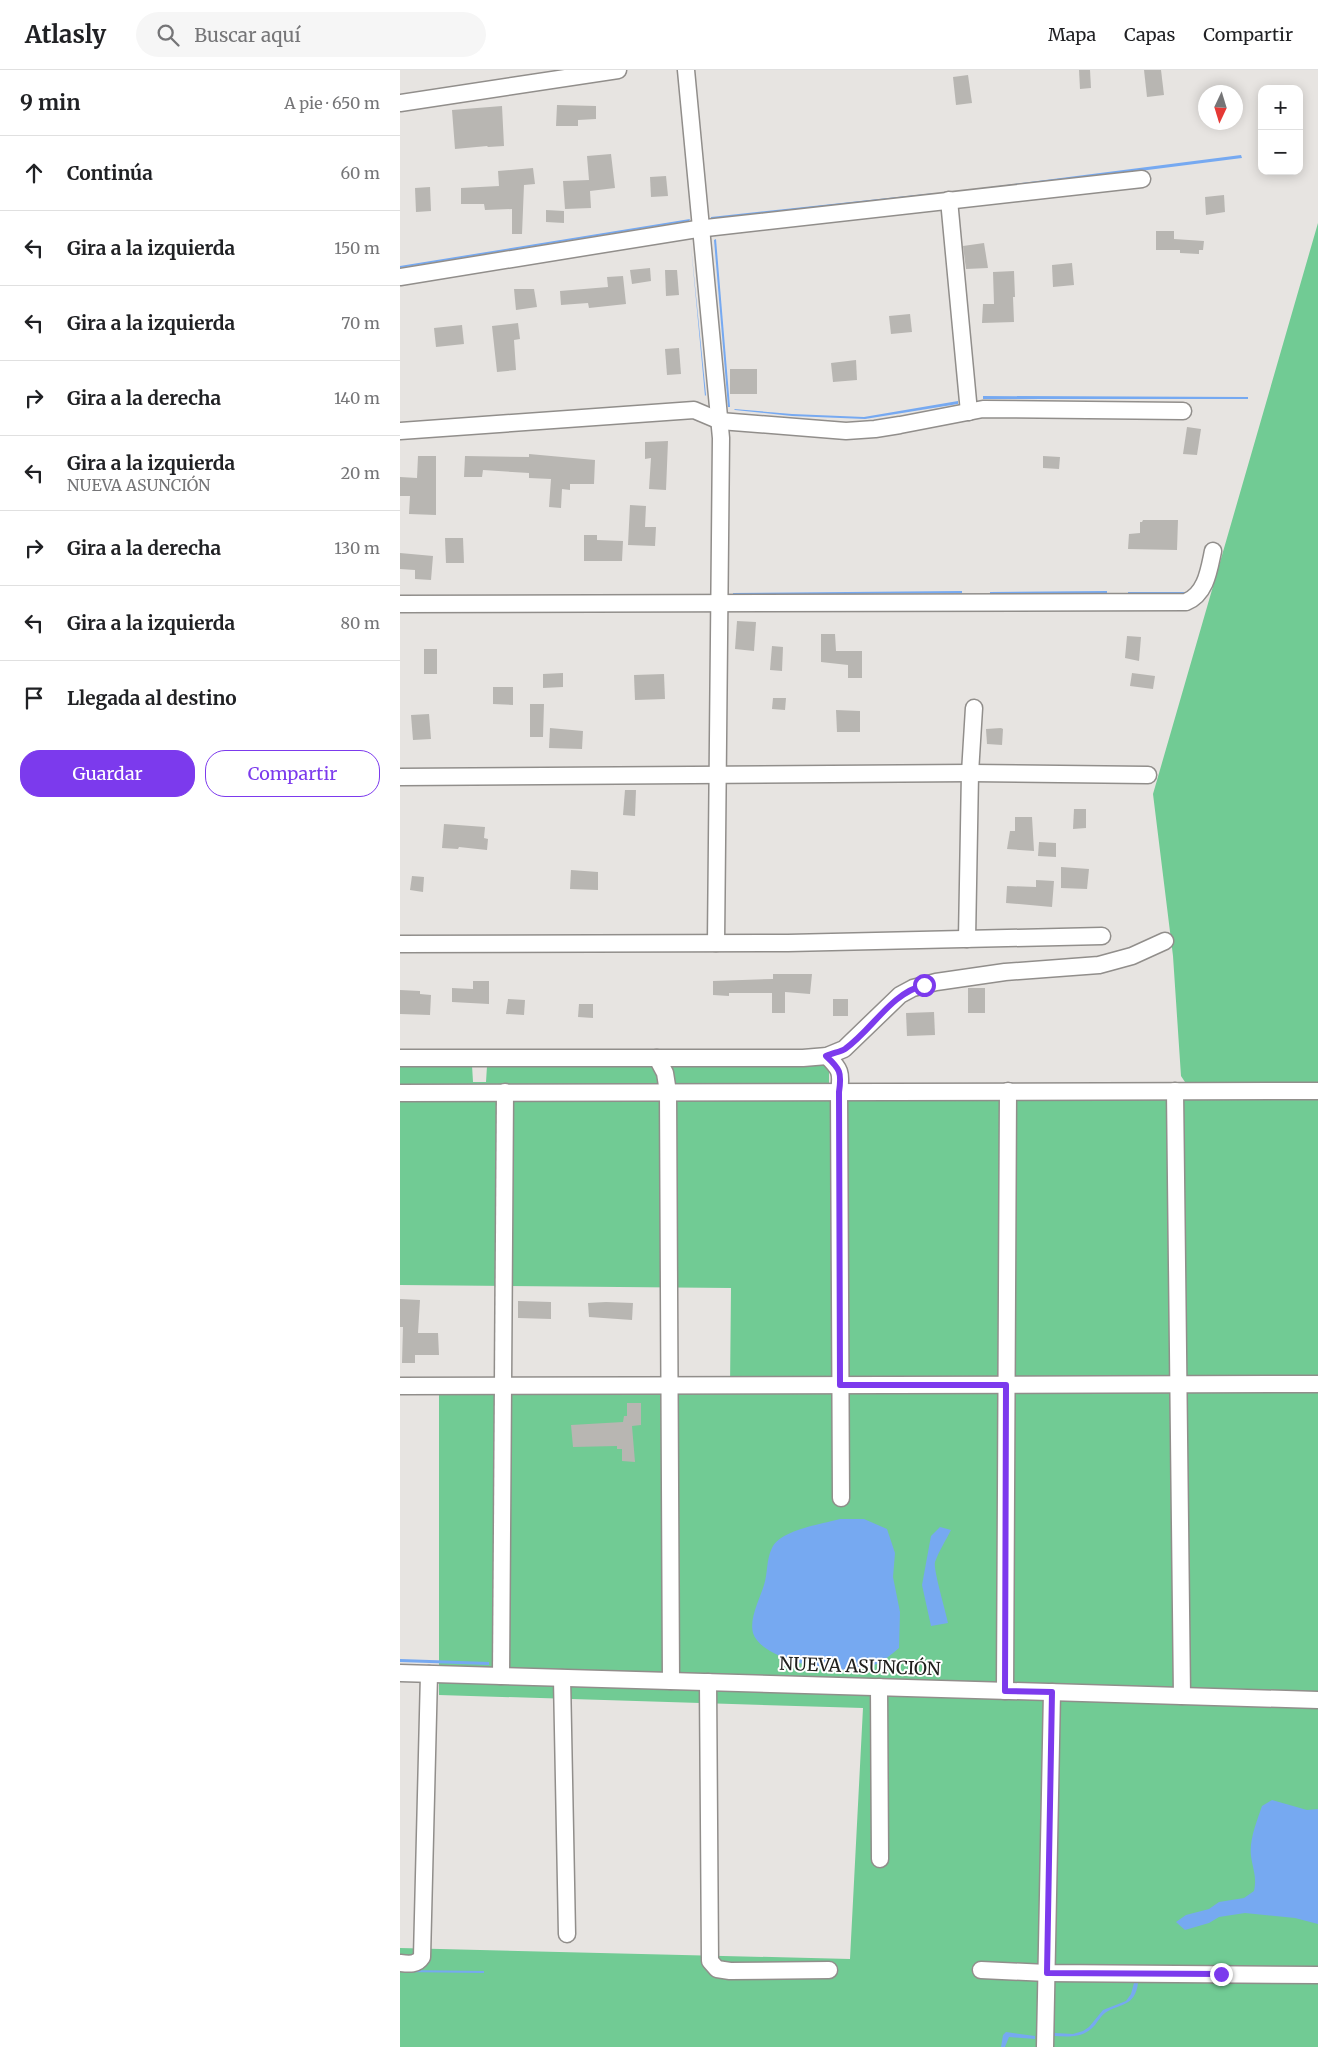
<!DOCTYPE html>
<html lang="es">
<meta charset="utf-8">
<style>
body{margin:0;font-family:Merriweather,serif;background:#f6f6f6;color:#202124}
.controls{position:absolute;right:15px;top:15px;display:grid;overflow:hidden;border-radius:10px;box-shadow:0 2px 12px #0003}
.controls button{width:45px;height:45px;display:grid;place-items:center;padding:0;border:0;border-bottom:1px solid #e0e0e0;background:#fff;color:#202124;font:25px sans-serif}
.compass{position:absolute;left:798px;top:15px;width:45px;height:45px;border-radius:50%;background:#fff;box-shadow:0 2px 12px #0003;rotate:184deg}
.stop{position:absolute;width:15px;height:15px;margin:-11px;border:4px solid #7c3aed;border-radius:50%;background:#fff}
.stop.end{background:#7c3aed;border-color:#fff;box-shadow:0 1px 5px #0008}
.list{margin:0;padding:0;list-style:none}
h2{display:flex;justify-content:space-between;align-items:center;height:65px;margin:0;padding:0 20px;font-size:21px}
h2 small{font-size:16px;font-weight:400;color:#757577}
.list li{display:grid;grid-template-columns:32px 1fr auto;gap:15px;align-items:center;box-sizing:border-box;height:75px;padding:0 20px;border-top:1px solid #e0e0e0}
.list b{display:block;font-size:19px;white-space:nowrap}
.list p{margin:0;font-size:16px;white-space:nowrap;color:#757577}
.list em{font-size:16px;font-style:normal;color:#757577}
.actions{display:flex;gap:10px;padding:15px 20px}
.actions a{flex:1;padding:11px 0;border:1px solid #7c3aed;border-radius:20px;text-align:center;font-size:18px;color:#7c3aed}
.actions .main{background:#7c3aed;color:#fff}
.icon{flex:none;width:28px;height:28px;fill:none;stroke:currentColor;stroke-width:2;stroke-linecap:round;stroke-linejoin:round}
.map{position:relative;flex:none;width:918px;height:1977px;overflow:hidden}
header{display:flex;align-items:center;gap:30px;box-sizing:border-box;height:70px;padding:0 25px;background:#fff;border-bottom:1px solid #e0e0e0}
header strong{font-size:24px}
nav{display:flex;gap:28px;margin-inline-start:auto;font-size:18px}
.search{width:350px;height:45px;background:#f6f6f6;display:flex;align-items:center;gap:12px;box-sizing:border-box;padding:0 18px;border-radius:28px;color:#757577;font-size:19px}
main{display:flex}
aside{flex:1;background:#fff}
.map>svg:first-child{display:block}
</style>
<header>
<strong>Atlasly</strong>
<div class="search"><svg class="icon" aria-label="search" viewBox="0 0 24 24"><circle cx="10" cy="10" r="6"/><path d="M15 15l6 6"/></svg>Buscar aquí</div>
<nav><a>Mapa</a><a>Capas</a><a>Compartir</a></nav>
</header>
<main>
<aside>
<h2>9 min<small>A pie · 650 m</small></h2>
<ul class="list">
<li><svg class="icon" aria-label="ahead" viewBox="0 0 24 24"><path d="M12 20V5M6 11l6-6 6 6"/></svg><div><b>Continúa</b></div><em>60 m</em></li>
<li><svg class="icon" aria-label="left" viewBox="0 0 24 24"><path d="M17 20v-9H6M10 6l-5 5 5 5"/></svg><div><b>Gira a la izquierda</b></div><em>150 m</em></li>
<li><svg class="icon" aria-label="left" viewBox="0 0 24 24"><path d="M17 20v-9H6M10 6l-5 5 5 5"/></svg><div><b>Gira a la izquierda</b></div><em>70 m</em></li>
<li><svg class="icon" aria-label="right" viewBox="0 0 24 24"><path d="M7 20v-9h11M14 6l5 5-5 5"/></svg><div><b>Gira a la derecha</b></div><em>140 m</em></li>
<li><svg class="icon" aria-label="left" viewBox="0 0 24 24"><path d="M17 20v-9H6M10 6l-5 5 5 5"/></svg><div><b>Gira a la izquierda</b><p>NUEVA ASUNCIÓN</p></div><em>20 m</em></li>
<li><svg class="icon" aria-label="right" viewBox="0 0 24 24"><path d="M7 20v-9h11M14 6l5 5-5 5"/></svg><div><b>Gira a la derecha</b></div><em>130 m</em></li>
<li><svg class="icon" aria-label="left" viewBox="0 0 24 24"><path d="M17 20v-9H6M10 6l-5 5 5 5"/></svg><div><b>Gira a la izquierda</b></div><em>80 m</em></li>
<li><svg class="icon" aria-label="arrive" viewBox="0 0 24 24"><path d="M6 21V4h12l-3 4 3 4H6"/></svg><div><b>Llegada al destino</b></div></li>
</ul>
<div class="actions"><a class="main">Guardar</a><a>Compartir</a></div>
</aside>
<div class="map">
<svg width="918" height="1977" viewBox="0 0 918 1977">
<rect width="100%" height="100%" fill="#e7e4e1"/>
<g fill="#71cb94">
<polygon points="918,153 918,1017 791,1015 785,1012 781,1006 773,886 753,724"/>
<polygon points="429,992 429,1015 918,1019 918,1977 0,1977 0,1878 450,1889 463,1638 39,1625 39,1312 330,1318 331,1218 0,1215 0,993 72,995 73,1012 86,1012 87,996"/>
</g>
<g fill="#76a9f1">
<polygon points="841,85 842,88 559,124 559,121"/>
<polygon points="535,123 536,126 311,149 311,147"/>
<polygon points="290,149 289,151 0,198 0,196"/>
<polygon points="316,169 330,337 328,337 314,170"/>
<polygon points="291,176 306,325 305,326"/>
<polygon points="583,326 848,327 848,329 583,329"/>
<polygon points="558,331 558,334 465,349 392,346 335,340 334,339 392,344 464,347"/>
<polygon points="562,521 562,523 333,525 333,523"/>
<polygon points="707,521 707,523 590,524 590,522"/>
<rect x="728" y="522" width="63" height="2"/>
<path d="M440,1449h24l23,10 8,24 -2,24 7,35 -1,36c-14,12 -22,18 -40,21 -24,5 -98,-9 -106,-36 -4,-14 7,-35 11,-48 4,-12 2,-25 8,-37 8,-18 50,-24 68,-29z"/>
<path d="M540,1457l11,3c-5,10 -12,21 -16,32 -2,7 11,50 13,61l-17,3 -9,-41 9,-49z"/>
<polygon points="0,1589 89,1592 89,1595 0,1592"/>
<path d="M872,1730l35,10 11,-1v115l-23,-6 -50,-5 -26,4 -10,6 -24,7 -9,-8 10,-7 23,-6 10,-7 25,-4 10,-7c3,-14 -1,-21 -3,-35 -2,-16 6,-35 11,-50z"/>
<polygon points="0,1900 84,1901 84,1903 0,1902"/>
<path d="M734,1913h4c-3,24 -18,20 -33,30 -4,3 -7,8 -10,12 -11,13 -25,12 -41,11v-3l19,1 10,-3 6,-4 14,-17 23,-9 5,-7z"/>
<polygon points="606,1962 635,1966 635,1969 609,1967 605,1977 601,1977 603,1965"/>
</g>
<g fill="#b8b6b2">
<polygon points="679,0 690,0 691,18 680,19"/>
<polygon points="744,0 761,0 764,25 747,27"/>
<polygon points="568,5 572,33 556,35 553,7"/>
<polygon points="157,35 196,36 196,49 178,50 178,56 156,56"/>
<polygon points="102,36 104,76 88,77 87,76 55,79 52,40"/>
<polygon points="211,84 215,118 190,121 191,138 165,139 163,111 189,110 187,86"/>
<polygon points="133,98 135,114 124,115 122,164 112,164 112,139 85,140 84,134 61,134 61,118 99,116 98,101"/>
<polygon points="266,106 268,126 251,127 250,107"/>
<polygon points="30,117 31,141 16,142 15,118"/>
<polygon points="824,125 825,142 806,145 805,127"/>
<polygon points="146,140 164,141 164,153 146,152"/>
<polygon points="756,161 774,161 774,169 804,171 803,180 799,180 799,184 780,183 780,180 756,180"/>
<polygon points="584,173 588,198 566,199 563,176"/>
<polygon points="672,193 674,215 653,217 652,195"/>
<polygon points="250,198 251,211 232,214 230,200"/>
<polygon points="265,200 277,200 279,225 266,226"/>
<polygon points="614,201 615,227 613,227 614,252 582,253 583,234 594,234 593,202"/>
<polygon points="223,206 226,234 189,238 188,233 161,235 160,221 208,217 207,207"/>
<polygon points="114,219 134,219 137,237 116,240"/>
<polygon points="510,244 512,262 491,264 489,246"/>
<polygon points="118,253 120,269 114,270 116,300 97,302 92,256"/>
<polygon points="62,255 64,274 36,277 34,258"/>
<polygon points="279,278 281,304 267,305 265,279"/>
<polygon points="456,290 457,310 433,312 431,293"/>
<rect x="330" y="299" width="27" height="25"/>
<polygon points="787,357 801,359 797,385 783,384"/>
<polygon points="268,371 266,420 249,419 251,388 245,389 245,372"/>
<polygon points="129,384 195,390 194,414 170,414 170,420 162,419 161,438 149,437 151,409 129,408 129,403 83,400 82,407 64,407 65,386 129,387"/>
<polygon points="18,386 36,386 36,445 9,444 10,426 0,426 0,407 17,408"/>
<polygon points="643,386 660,387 659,399 643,398"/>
<polygon points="230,435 246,436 245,457 256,457 255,476 228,475"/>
<polygon points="743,450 778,450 777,480 728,479 729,464 740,463 740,452 742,452"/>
<polygon points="184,465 197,465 197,470 223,471 222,491 184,491"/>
<polygon points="45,468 63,468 64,493 46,493"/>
<polygon points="0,483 33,486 31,510 15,509 15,500 0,499"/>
<polygon points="337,551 356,552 354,581 335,579"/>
<polygon points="421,564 435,564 436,581 462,581 462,608 448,608 448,595 421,592"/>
<polygon points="727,566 741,567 739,591 725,588"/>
<polygon points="372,576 383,577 382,601 370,600"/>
<rect x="24" y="579" width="13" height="25"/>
<polygon points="163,603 163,617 143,618 143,604"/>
<polygon points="732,603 755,606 753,619 730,616"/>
<polygon points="264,604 265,629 235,630 234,605"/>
<polygon points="93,617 113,617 113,635 93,634"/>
<polygon points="373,628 386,628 385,640 372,639"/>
<polygon points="130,634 144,634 143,667 130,667"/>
<polygon points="436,640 460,641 460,662 437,662"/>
<polygon points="29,644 31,669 13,670 11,645"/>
<polygon points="150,658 183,661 182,679 149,678"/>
<polygon points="601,658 603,659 602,675 587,674 586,659"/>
<polygon points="225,720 236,720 235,746 223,745"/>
<polygon points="674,739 686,739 686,758 673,759"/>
<polygon points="615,747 632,747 634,781 607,779 610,761 615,761"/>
<polygon points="44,754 85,757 84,768 88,769 87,780 59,777 58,779 42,778"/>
<polygon points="639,772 656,773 656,787 638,786"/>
<polygon points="661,797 689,799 687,819 661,818"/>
<polygon points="171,800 198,802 198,820 170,819"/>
<polygon points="12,806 24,807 23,822 10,820"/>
<polygon points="636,810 654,811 652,837 606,833 607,816 636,817"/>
<polygon points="373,904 412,904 410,924 385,922 385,943 372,943 372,923 329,923 329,926 313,925 313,911 373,909"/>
<polygon points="73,911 89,911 89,934 52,932 52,918 73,919"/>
<rect x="568" y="918" width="17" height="25"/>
<polygon points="0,920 20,921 20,924 31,925 30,945 0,944"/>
<polygon points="108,929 125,930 124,945 106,944"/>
<rect x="433" y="929" width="15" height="17"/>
<polygon points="179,934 193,934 193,948 178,947"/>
<polygon points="534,942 535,965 507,966 506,943"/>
<polygon points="0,1229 20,1230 18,1263 38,1263 39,1285 15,1285 15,1293 2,1293 3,1257 0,1257"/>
<polygon points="118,1231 151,1232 151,1249 118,1248"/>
<polygon points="206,1232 233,1233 232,1250 189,1247 188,1233"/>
<polygon points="227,1333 241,1333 241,1355 232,1356 235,1392 222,1391 222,1379 217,1379 217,1376 173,1377 171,1355 223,1352 224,1346 227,1346"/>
</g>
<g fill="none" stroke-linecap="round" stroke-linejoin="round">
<defs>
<g id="minor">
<polyline points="286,0 321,368 316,873"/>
<polyline points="0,33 218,0"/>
<polyline points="549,130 569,342"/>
<polyline points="0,207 297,159 742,109"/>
<polyline points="0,361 294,340 320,351 446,361 475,359 500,355 583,339 783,341"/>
<path d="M0,534l786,-2c20,-8 23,-32 27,-51"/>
<polyline points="0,707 570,703 748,705"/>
<polyline points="567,869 570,703 574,638"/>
<polyline points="0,874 388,873 702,866"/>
<path d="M427,986c13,13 15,16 12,36l2,406"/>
<polyline points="0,988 403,988 427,986 444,979 500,925 513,918 536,912 605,902 699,895 732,886 765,871"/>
<polyline points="257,988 265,1003 268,1022 271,1611"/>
<polyline points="775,1021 782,1626"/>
<polyline points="0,1023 918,1021"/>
<polyline points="0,1316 918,1314"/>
<polyline points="0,1603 918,1630"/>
<polyline points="101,1606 105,1022"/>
<polyline points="162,1608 167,1864"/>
<polyline points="308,1612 310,1891 317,1899 330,1901 429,1900"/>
<polyline points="479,1617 480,1789"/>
<polyline points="605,1621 608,1021"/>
<path d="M0,1893c9,1 17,2 22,-6l7,-283"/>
<polyline points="581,1900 647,1903 918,1905"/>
<polyline points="645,1977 652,1622"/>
</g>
</defs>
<use href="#minor" stroke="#918e8b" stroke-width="19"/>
<use href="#minor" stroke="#fff" stroke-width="16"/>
</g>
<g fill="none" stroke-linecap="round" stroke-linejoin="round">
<path stroke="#7c3aed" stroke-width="6" d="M524,915c-34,9 -51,44 -79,64 -5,3 -13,4 -19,7 14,13 16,16 13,36l1,293h166l-1,306 47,1 -5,281 174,1"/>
</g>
<g text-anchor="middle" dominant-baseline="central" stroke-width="4" stroke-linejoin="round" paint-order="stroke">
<g font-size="18" fill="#21201e" stroke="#fff">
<text transform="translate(460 1596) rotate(2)">NUEVA ASUNCIÓN</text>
</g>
</g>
</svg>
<div class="controls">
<button>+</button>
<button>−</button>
</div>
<svg class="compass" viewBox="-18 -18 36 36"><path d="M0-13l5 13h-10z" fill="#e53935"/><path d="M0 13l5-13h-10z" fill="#757577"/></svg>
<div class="stop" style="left:524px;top:915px"></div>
<div class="stop end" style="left:821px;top:1904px"></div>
</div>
</main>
